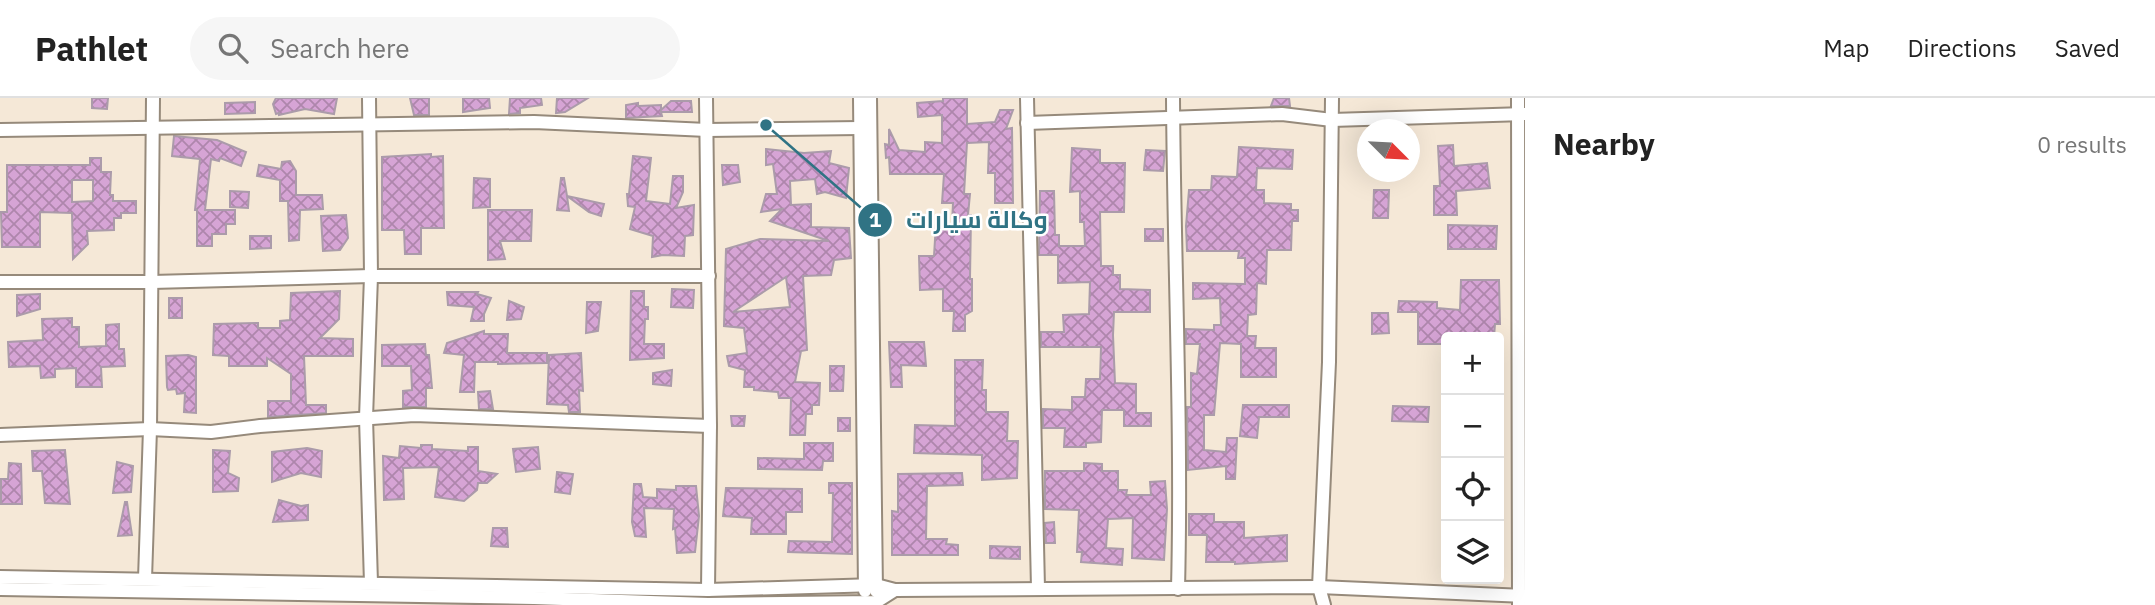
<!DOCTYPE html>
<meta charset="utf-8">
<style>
body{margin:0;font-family:"IBM Plex Sans",Cairo,sans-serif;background:#f6f6f6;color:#222}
.controls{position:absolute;right:21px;bottom:21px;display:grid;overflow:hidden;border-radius:7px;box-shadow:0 7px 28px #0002}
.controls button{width:63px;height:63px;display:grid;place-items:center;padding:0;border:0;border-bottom:2px solid #e0e0e0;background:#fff;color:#222;font:35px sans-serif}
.compass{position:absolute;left:1357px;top:21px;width:63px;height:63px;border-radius:50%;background:#fff;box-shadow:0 7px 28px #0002;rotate:114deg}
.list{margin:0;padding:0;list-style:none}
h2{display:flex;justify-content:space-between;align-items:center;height:91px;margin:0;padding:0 28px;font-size:30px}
h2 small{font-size:23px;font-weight:400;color:#767676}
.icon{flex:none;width:38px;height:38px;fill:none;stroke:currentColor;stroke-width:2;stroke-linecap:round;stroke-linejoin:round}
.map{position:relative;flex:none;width:1525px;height:507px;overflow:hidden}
header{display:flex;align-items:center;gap:42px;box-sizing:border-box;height:98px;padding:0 35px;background:#fff;border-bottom:2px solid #e0e0e0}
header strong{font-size:33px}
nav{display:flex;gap:38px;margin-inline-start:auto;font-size:24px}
.search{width:490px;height:63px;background:#f6f6f6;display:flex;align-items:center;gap:18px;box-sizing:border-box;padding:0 24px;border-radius:38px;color:#767676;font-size:26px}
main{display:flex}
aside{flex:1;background:#fff}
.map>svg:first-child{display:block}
</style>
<header>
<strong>Pathlet</strong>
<div class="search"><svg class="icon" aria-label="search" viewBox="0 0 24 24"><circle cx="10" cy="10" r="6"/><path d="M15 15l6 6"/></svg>Search here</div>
<nav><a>Map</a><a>Directions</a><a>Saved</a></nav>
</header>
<main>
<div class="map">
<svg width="1525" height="507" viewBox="0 0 1525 507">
<defs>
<pattern id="building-cross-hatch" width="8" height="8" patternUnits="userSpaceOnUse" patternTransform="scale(1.75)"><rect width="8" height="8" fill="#d6a4d5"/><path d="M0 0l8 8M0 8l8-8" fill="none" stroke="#ae86ac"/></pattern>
</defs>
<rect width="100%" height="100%" fill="#f5e8d7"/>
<g fill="url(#building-cross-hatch)" stroke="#ab9baa" stroke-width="2" fill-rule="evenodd">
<polygon points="92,0 108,0 107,11 92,10"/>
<polygon points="276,0 337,0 334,16 305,11 279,17 279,15 276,16 273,6"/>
<polygon points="410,0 429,0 429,17 414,17"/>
<polygon points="463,0 489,0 490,10 463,14"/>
<polygon points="510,0 541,0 542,7 520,10 520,15 509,16"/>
<polygon points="557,0 588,0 565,14 556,15"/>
<polygon points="943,0 967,0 967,26 995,24 1000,12 1013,12 1006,31 1012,30 1013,105 995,105 995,75 988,75 989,44 967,45 964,96 970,96 968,117 971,117 970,181 972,181 972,213 965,217 965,233 953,233 954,213 943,213 943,191 920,192 919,158 934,158 936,125 952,126 953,105 942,105 944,76 890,76 889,59 886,60 885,46 889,47 889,31 899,52 925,54 925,44 942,45 942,17 918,19 917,5 943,3"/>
<polygon points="1274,0 1289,0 1290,8 1271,8"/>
<polygon points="671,3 691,3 692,14 661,14 662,18 626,20 626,7 638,5 638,8 661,7 661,12"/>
<polygon points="255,4 255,15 225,16 225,5"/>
<polygon points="174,38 217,42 246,54 241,68 220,60 219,63 211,61 205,112 235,112 235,126 226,126 226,136 212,136 212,148 197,148 197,112 195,112 200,61 172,58"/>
<polygon points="1453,47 1454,68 1487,65 1490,90 1456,93 1457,117 1434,117 1434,88 1440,88 1438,48"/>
<polygon points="1239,49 1293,52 1292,71 1257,70 1256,92 1264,92 1264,105 1291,106 1291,112 1298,112 1298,123 1292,123 1291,152 1267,152 1266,186 1257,185 1256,216 1248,217 1247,238 1256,238 1255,250 1276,250 1276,279 1241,279 1241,246 1220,245 1214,317 1204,317 1204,352 1226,354 1227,340 1237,340 1235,381 1226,381 1226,368 1188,372 1187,309 1191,309 1191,275 1197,276 1200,246 1186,246 1186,231 1214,232 1214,227 1221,227 1220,200 1193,201 1193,185 1245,186 1245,160 1238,160 1239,153 1187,153 1186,128 1189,92 1211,92 1212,78 1237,79"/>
<polygon points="1072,50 1100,52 1100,65 1125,65 1124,114 1100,114 1101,168 1113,168 1113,177 1120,177 1120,191 1150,192 1150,214 1114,214 1113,237 1115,285 1136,286 1136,315 1151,315 1151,328 1124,328 1124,312 1102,312 1101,344 1086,345 1086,349 1064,349 1065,330 1043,330 1043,311 1072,312 1072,299 1085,299 1086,281 1100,281 1101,249 1041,249 1041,234 1064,234 1063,217 1089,216 1090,184 1058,185 1058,157 1039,157 1040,93 1054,93 1055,137 1059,137 1059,148 1085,148 1084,124 1080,124 1080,93 1070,94"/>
<path d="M766,51l38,4 27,-2 -2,12 20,5 -3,30 -21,-6 -8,2 -2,-15 -25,2 1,24 20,-1v23l38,1 2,30 -17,2 -3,15 -28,1 4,74 -6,1 -6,31 25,1 -1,22h-7v9h-6l-1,21h-15l1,-37h-12l-1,-6 -24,-2v-3h-10l1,-17 -16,-4 -2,-10 20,-3 -3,-25 -20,-2 2,-77 34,-10 69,2 -59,-20 12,-12 -21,3 5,-18h11l-4,-30 -7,1zM786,179l4,30 -57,5z"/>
<polygon points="1146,52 1165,53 1163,73 1144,72"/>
<polygon points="431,56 431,59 443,58 444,130 421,130 421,156 405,156 404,132 382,132 382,59"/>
<polygon points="633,58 651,60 646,103 670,106 673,78 683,78 683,94 676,110 694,107 693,137 685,138 684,158 663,157 652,159 653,138 630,131 635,109 628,108 627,96 629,96"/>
<path d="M90,60h11v14h10l-1,23h3v6h23v12h-15v5h-7v12l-27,1 1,13 -15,15 -1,-46 -32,-1v35h-38l-1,-35h6v-47h83zM72,82h21v21l-21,1z"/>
<polygon points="290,63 296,73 296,97 322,97 323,111 300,112 299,142 289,143 288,103 280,103 280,82 257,78 259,67 281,71 282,64"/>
<polygon points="722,67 738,67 740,84 723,87"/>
<polygon points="474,80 490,81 490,109 473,110"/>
<polygon points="561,80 564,80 567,98 604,106 601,118 589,114 567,98 569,113 557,112"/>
<polygon points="1374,92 1389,92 1388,120 1373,120"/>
<polygon points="230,93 249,94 248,110 230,109"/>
<polygon points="488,112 532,112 531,143 500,143 505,161 488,162"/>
<polygon points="346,117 348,140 340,152 323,153 321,118"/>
<polygon points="1448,127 1497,128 1496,151 1448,151"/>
<rect x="1145" y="131" width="18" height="12"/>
<polygon points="250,138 271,138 271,150 250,151"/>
<polygon points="1461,182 1499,182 1500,226 1495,226 1494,239 1446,239 1446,246 1418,246 1418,214 1398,214 1399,203 1437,204 1437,210 1460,212"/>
<polygon points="672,191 694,192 693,210 671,209"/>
<polygon points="340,193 339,221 320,240 353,241 353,258 304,258 306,307 326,307 326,315 268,319 268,303 291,303 291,276 267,260 267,268 229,268 229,258 213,257 214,226 258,225 258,230 280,230 280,223 290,222 291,195"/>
<polygon points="631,193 644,193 644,209 648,209 648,221 645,221 644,246 664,246 664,260 630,262"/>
<polygon points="447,194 478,194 477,196 491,200 484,216 484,223 471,223 474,209 448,207"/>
<polygon points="40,196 40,211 17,218 17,197"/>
<rect x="169" y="200" width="13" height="20"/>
<polygon points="509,203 524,209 521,221 507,222"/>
<polygon points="587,204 601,204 598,233 586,235"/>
<polygon points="1372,215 1388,215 1389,235 1372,236"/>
<polygon points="72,220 72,229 79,229 79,249 106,248 106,227 119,226 119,251 124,251 125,268 101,269 102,289 76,289 76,270 55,271 55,279 41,280 40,268 9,269 8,244 43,242 42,221"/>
<polygon points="484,233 484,236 508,236 507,255 547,255 547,265 498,266 498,264 475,264 474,294 460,294 464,257 444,255 447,245"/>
<polygon points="889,244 924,244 926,268 901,267 902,289 891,289"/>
<polygon points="425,246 426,257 429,257 432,290 426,290 426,309 403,309 403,293 412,292 411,268 382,268 382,247"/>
<polygon points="581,255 583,293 579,292 580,314 569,314 568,307 547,306 549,257"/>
<polygon points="188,257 196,259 196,315 184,314 185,295 177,296 176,291 168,292 167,289 166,258"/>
<polygon points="955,262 983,262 982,292 986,292 986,314 1008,314 1007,343 1018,343 1017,380 982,382 982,357 914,355 915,327 955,328"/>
<polygon points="830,268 844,268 843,293 830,293"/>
<polygon points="672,272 671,288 653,286 653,275"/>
<polygon points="490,293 493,311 479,311 478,294"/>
<polygon points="1243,307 1289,307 1289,319 1259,319 1257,340 1240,338"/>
<polygon points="1393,308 1429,309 1428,324 1392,323"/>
<polygon points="731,318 745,318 744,328 732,328"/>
<rect x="838" y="320" width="12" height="13"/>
<polygon points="804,345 833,345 833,363 823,363 822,372 758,371 758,360 804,361"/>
<polygon points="421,347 432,347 432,351 468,353 468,349 478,349 478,373 497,376 487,385 478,385 477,392 464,403 435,399 439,369 403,370 404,401 384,402 383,358 399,360 400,348 421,350"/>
<polygon points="538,349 540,371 516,374 513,351"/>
<polygon points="307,350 322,353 321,379 301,375 272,384 272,354"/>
<polygon points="65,352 70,406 45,405 42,373 33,373 32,353"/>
<polygon points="213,352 230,353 228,375 239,380 238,393 213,394"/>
<polygon points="117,364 133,368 131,394 113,395"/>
<polygon points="9,365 21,366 22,406 1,406 1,381 8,381"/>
<polygon points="1084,365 1102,366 1102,373 1118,373 1118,392 1127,392 1126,397 1151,397 1150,384 1165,383 1167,411 1164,462 1132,460 1133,420 1108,421 1106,450 1123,451 1122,467 1081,464 1082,454 1077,454 1079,412 1045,411 1045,373 1084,373"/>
<polygon points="557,374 573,376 570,396 555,394"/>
<polygon points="962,375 963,387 927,388 926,441 947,441 946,446 958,447 958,457 892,457 892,413 898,414 898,376"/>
<polygon points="829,385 852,385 852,456 788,454 789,443 832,444 833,395 829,395"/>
<polygon points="634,386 641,386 643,399 657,400 657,391 676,392 676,388 696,388 699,418 695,454 677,455 675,430 673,431 674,411 644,410 646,439 635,438 632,424"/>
<polygon points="726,390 802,391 802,414 786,414 786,436 751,436 752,420 723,418"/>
<polygon points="279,402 301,408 308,407 308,422 273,424"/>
<polygon points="125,404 127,404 132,437 118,438"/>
<polygon points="1189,416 1214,416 1214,424 1244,424 1244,440 1287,437 1287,463 1235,466 1235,464 1206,464 1207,437 1189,437"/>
<polygon points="1054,424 1055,445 1046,445 1045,425"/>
<polygon points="493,430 507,430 508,449 491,448"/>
<polygon points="990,448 1020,449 1020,461 990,460"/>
</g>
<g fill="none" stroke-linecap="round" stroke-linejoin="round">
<defs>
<g id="minor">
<polyline points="369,0 371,178 366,320 371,485"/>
<polyline points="706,0 710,328 708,492"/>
<polyline points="860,0 865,493"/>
<polyline points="870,0 876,493"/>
<polyline points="1027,0 1038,490"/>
<path d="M1173,0c1,164 9,327 5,491"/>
<polyline points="1518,0 1519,507"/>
<polyline points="1027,25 1282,16 1332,22 1525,16"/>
<polyline points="0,32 534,24 707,32 860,30"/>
<polyline points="0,184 152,184 371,178 709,178"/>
<polyline points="0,337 150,331 211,334 260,328 414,317 710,328"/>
<polyline points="0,479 708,492 876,487 895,492 1319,489 1525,498"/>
<polyline points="145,481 150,331 153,0"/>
<polyline points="0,491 534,500 708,506 876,504 895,492"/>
<polyline points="1324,507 1319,489 1329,264 1332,0"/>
</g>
</defs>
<use href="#minor" stroke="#968a7b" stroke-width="16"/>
<use href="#minor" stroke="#fff" stroke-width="12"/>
</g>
<path fill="none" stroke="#307384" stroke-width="2.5" d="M766 27L875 122"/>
<g fill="#307384" stroke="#fff" stroke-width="2.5">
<circle cx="766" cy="27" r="7"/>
<circle cx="875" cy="122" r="18"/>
</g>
<g font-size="21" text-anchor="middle" font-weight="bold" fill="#fff">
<text x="875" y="129">1</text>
</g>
<g font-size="24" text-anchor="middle" font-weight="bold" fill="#307384" stroke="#fff" stroke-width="5" stroke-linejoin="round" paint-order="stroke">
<text x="977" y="130">وكالة سيارات</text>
</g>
</svg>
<div class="controls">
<button>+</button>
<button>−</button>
<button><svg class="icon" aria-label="locate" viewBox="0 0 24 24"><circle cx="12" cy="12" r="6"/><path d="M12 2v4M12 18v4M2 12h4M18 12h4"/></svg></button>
<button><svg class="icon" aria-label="layers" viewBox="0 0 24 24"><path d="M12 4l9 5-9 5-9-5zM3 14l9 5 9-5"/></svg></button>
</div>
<svg class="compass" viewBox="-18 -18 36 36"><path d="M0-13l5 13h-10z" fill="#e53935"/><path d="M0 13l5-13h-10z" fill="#767676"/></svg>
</div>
<aside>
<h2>Nearby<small>0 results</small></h2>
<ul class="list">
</ul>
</aside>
</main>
